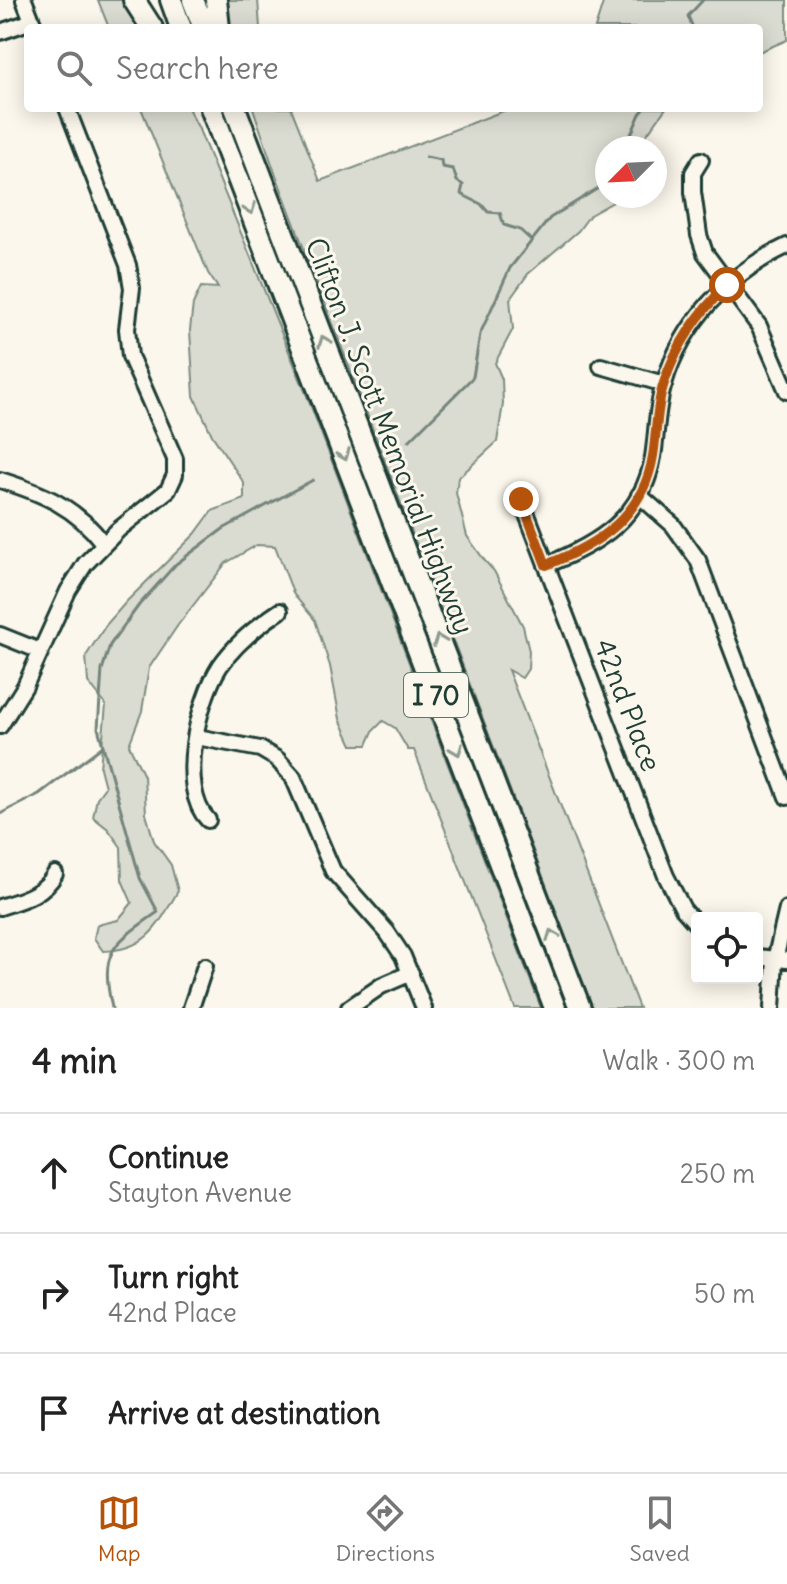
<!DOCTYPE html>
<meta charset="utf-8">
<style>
body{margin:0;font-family:Delius,sans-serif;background:#f2f2f2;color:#222}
.controls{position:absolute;right:24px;bottom:24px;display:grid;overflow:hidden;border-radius:8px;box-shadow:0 4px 20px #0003}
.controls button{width:72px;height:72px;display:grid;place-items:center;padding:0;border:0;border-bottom:2px solid #e0e0e0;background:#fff;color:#222;font:40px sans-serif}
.compass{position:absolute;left:595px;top:136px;width:72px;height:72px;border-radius:50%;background:#fff;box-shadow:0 4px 20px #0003;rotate:246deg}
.stop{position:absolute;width:24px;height:24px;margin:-18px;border:6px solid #b45309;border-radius:50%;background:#fff}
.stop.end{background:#b45309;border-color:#fff;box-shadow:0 2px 8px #0008}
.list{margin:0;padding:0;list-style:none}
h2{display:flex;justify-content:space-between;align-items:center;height:104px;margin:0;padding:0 32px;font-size:34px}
h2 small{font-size:26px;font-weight:400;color:#767676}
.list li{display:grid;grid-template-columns:52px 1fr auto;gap:24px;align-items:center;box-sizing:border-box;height:120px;padding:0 32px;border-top:2px solid #e0e0e0}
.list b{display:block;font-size:30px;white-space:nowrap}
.list p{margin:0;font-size:26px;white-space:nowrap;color:#767676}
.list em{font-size:26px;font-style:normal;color:#767676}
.icon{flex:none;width:44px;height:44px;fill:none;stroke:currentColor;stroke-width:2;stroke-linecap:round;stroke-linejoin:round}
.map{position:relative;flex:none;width:787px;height:1008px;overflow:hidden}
.search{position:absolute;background:#fff;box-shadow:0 4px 20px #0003;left:24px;right:24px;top:24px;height:88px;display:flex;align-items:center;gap:20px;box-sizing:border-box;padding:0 28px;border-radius:8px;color:#767676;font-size:30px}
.sheet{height:464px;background:#fff}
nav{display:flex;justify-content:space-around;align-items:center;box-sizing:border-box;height:112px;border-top:2px solid #e0e0e0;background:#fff;font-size:22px;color:#767676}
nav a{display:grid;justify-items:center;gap:4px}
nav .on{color:#b45309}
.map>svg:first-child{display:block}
</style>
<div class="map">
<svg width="787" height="1008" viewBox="0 0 787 1008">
<rect width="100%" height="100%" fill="#fbf7ec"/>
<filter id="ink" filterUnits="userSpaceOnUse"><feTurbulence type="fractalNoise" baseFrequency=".0125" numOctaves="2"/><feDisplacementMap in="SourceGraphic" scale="16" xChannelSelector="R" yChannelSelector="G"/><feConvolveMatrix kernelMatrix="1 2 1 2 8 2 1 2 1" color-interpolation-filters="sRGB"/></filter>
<g filter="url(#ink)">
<g fill="#dbdcd1" stroke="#7d8c82" stroke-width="2">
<polygon points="98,0 126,0 143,28 109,28"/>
<polygon points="222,0 258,0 260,28 228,28"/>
<polygon points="604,0 787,0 787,40 759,52 759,28 595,28"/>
<path d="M141,108h47l10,19 109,269 234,612h-26l-101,-258h-6l-13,-22 -12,-7 -10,10 -6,14h-15l-12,-26 -10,-53 -15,-46 -21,-25 -19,-49 -18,-1 -31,18 -48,62 -29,43 -7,43 -13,34 15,31 2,38 8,27 17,24 7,26c-20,35 -31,59 -75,60l-9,-13 3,-13 21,-5 14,-17 -10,-23 -1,-33 -13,-18 -15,-12 4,-19 8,-11 -5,-19 6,-63 -18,-23 -2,-26 20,-31 21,-24 68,-67 17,-23 32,-12v-16l-32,-48 -18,-39 -4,-66 3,-26 8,-17 17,1 -10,-15z"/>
<polygon points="253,108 291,108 320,181 511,108 666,108 642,141 640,148 607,148 607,196 617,196 613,202 590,215 578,231 528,274 510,299 513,329 495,363 502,379 503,404 497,442 458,478 456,493 467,536 485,561 494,571 523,626 529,651 528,669 522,678 508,670 639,1008 593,1008 273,167"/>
</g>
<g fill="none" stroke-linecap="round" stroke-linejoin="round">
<g stroke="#74847b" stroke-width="3">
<polyline points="693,28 688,16 703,0"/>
<polyline points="625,148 640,114 645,108"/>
<polyline points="426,157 441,160 442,167 453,169 457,181 463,185 461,194 481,204 488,212 500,213 504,225 520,230 532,241"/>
<polyline points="409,441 473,377 480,334 510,268 550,218 600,187 607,176"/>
<polyline points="0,814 39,794 103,746"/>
<path d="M112,1008c-13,-58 1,-64 46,-96l-18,-34 -42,-150 4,-58 8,-25 29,-40 37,-41 47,-35 90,-49"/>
</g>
<defs>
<g id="minor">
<polyline points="24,0 35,28"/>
<polyline points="0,32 32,21"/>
<polyline points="701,160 693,173 693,192 699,235 705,253 759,326 787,391"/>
<polyline points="601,366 664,384"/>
<path d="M0,480c42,13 76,27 103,63"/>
<polyline points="639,495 673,525 698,560 787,797"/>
<polyline points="521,499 666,876 683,909 697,925"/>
<path d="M546,565c53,-21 96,-47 107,-108 4,-24 3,-49 11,-73 18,-62 65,-111 123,-138"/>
<polyline points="0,635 40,651"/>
<polyline points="0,726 25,686 68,591 85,564 118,530 168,490 175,475 175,459 130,356 127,329 132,288 128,265 67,108"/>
<polyline points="197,737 260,749 277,759 293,777 333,871 387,932 403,956 424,1008"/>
<path d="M208,820c-31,-32 -10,-120 12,-154 16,-23 37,-40 60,-55"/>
<path d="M0,907c21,-7 43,-12 55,-33"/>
<polyline points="757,957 787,960"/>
<polyline points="191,1008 205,966"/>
<polyline points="349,1008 381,986 411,973"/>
<polyline points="772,1008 775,960 787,909"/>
</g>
<g id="highway">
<polyline points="134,0 152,28"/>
<polyline points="171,0 181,28"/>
<polyline points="193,0 204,28"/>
<polyline points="216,0 219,28"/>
<polyline points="211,108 555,1008"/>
<polyline points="235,108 580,1008"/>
</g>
</defs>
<use href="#minor" stroke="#1f3d34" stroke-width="20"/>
<use href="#highway" stroke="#1f3d34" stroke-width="26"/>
<use href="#minor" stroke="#fbf7ec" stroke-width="14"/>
<use href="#highway" stroke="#fbf7ec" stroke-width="20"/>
</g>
<defs><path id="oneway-chevron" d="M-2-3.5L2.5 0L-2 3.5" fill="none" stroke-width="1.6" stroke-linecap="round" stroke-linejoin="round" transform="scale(2)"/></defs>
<g stroke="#8d9a90">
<use href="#oneway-chevron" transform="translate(250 209) rotate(69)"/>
<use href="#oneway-chevron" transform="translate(324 341) rotate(-111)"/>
<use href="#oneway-chevron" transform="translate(344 455) rotate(69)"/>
<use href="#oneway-chevron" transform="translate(439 640) rotate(-111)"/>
<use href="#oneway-chevron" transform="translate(457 750) rotate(69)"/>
<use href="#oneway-chevron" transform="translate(552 935) rotate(-111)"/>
</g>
</g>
<g fill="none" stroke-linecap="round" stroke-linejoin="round" filter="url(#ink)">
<path stroke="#b45309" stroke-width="10" d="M521,499l25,66c53,-21 97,-48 107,-109 4,-24 3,-50 11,-73 13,-40 34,-69 63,-98"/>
</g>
<g text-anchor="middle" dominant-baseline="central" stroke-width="6" stroke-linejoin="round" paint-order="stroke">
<rect fill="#fbf7ec" stroke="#61756b" stroke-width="2" x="404" y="673" width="64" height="44" rx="6"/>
<g font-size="26" font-weight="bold" fill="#1f3d34">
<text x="436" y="695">I 70</text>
</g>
<g font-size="28" fill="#1f3d34" stroke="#fbf7ec">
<text transform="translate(390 436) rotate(69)">Clifton J. Scott Memorial Highway</text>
<text transform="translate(628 705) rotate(69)">42nd Place</text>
</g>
</g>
</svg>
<div class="controls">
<button><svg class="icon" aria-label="locate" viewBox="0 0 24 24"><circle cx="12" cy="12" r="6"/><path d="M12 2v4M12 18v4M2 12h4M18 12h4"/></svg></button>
</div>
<svg class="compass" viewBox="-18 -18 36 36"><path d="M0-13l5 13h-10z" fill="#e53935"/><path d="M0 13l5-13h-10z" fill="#767676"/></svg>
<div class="stop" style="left:727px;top:285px"></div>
<div class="stop end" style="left:521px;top:499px"></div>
<div class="search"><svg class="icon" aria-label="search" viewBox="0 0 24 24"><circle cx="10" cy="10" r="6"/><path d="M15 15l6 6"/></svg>Search here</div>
</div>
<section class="sheet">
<h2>4 min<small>Walk · 300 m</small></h2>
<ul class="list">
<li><svg class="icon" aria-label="ahead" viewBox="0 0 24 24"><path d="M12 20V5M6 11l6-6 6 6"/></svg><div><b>Continue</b><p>Stayton Avenue</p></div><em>250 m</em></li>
<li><svg class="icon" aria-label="right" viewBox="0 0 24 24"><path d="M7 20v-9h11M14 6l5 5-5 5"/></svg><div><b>Turn right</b><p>42nd Place</p></div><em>50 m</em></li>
<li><svg class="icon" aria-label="arrive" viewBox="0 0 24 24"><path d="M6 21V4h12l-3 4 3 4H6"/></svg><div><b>Arrive at destination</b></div></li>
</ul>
</section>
<nav>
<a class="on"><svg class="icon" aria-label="map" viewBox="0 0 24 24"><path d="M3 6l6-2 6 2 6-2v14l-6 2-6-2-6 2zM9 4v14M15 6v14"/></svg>Map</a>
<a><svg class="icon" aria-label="directions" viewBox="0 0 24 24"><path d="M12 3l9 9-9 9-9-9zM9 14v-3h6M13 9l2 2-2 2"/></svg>Directions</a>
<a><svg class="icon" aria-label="saved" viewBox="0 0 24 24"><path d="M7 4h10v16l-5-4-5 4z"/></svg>Saved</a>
</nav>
